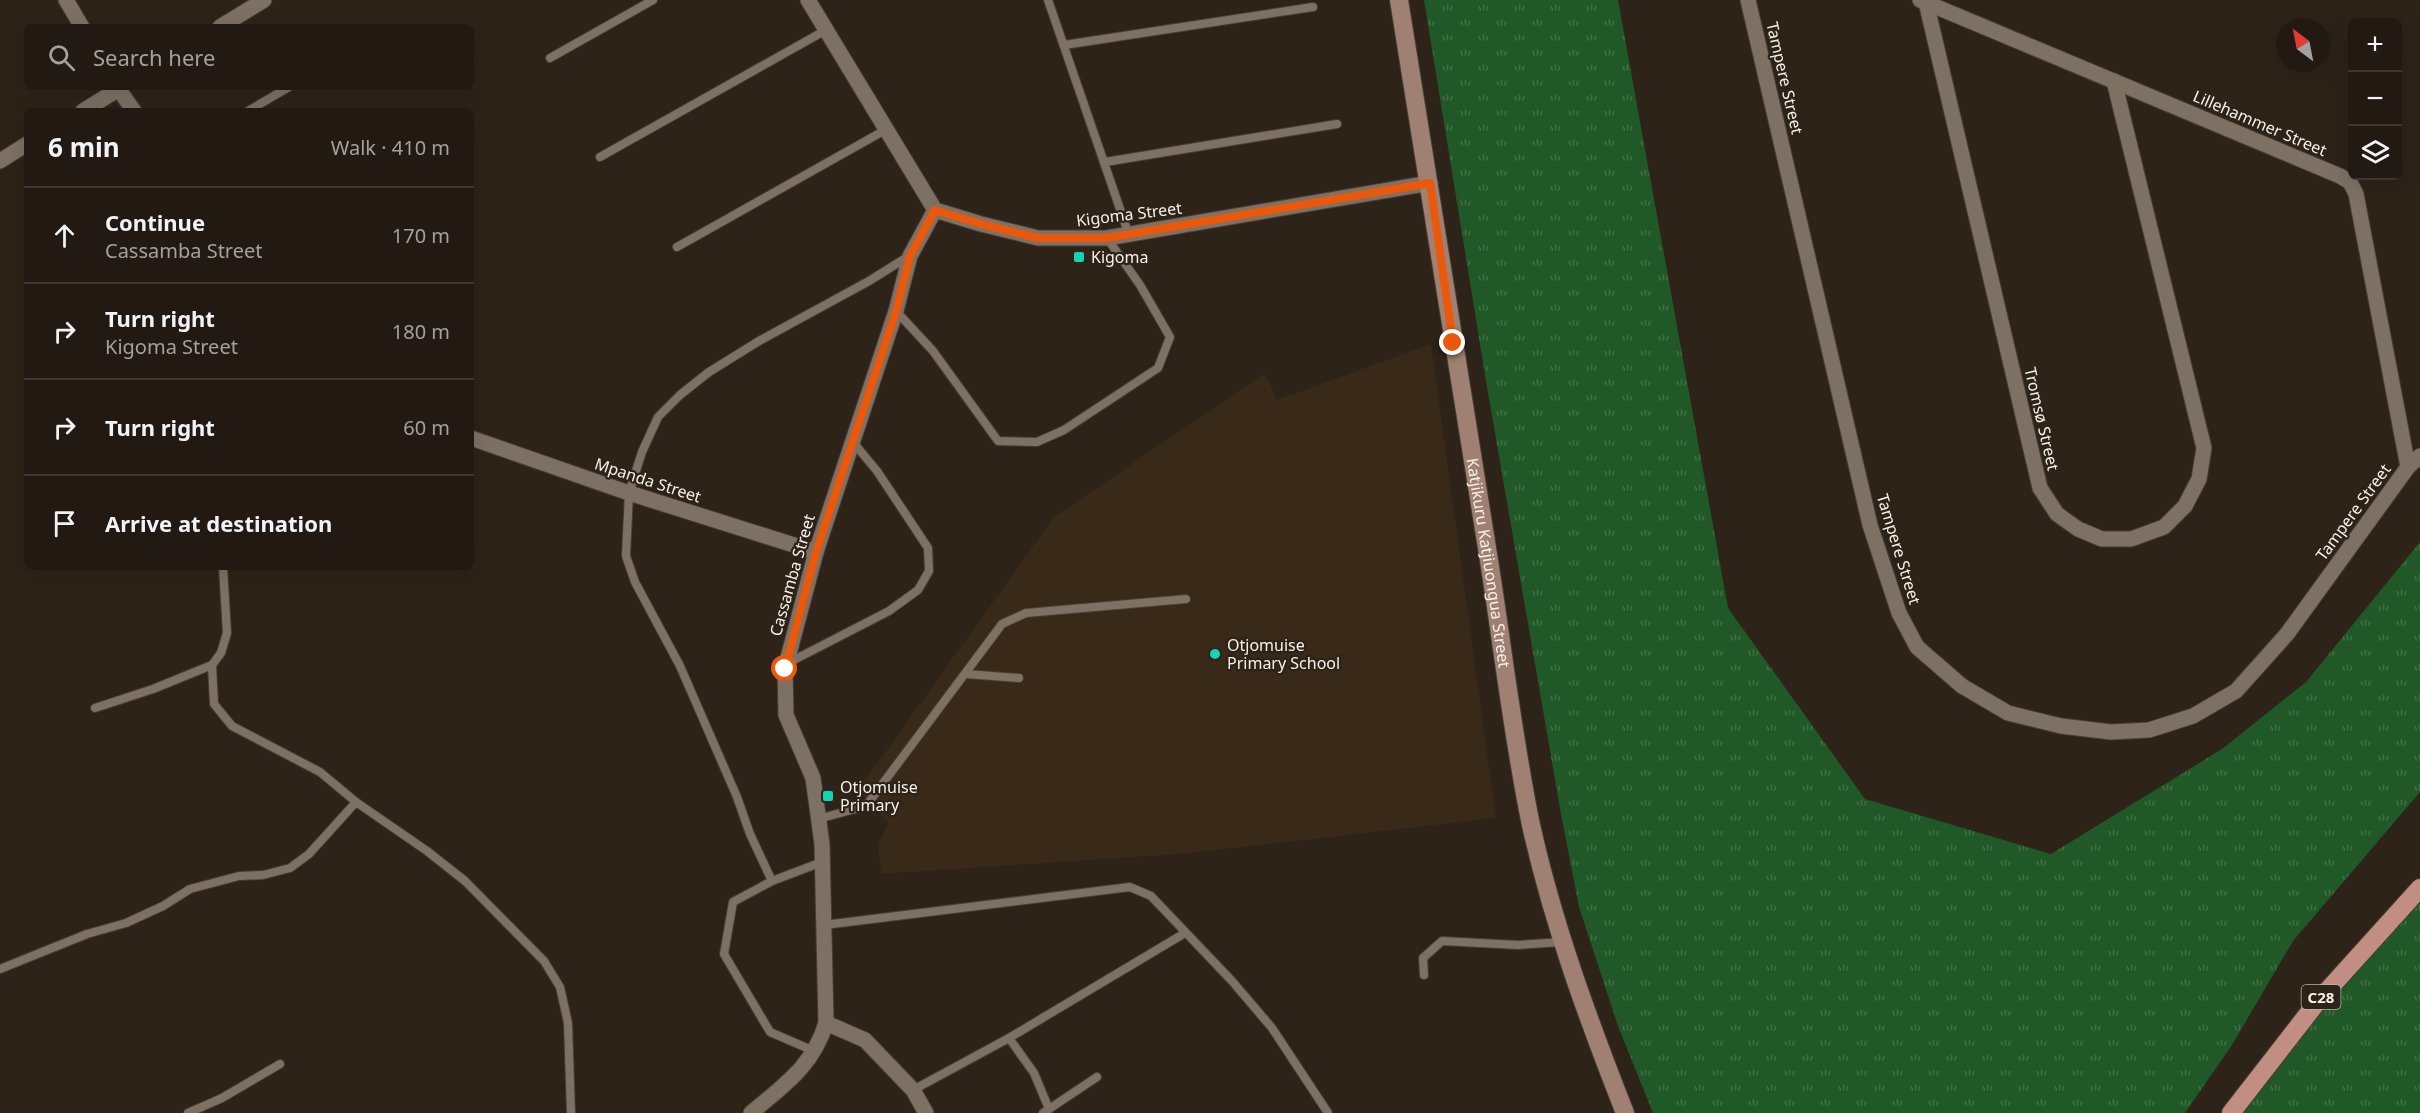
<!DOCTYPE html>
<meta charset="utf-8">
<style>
body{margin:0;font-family:"Noto Sans",sans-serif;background:#2e2720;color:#f1f3f6}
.controls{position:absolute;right:18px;top:18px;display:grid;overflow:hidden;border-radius:9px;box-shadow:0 6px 24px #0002}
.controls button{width:54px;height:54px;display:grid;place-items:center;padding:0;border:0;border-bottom:2px solid #3f3832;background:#221a12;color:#f1f3f6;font:30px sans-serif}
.compass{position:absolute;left:2276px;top:18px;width:54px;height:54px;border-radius:50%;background:#221a12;box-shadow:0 6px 24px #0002;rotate:328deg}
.stop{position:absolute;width:18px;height:18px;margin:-14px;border:4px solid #ea580c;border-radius:50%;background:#fff}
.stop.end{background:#ea580c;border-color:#fff;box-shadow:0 2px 6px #0008}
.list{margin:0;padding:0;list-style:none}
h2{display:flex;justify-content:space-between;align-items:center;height:78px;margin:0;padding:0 24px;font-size:26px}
h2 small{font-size:20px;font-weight:400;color:#a2a19f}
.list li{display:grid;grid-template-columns:39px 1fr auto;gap:18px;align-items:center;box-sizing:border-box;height:96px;padding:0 24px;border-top:2px solid #3f3832}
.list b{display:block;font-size:22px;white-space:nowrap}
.list p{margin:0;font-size:20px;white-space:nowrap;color:#a2a19f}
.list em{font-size:20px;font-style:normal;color:#a2a19f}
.icon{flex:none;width:33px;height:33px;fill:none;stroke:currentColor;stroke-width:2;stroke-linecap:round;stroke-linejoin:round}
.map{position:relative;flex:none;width:2420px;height:1113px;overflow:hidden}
.search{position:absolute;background:#221a12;box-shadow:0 6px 24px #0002;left:24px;top:24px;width:450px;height:66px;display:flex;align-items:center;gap:15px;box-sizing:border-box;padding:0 21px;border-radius:9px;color:#a2a19f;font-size:22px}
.panel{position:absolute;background:#221a12;box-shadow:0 6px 24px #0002;left:24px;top:108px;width:450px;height:462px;border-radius:9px}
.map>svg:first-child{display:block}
</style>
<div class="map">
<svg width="2420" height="1113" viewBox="0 0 2420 1113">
<defs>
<pattern id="grass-tufts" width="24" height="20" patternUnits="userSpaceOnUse" patternTransform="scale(1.5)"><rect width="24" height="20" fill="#205827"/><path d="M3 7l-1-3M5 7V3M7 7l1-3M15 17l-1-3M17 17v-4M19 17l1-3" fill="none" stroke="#417046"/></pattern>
</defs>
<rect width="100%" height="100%" fill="#2d2318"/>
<polygon fill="#382919" points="1431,344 1496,818 1182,854 881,874 878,844 888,823 858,790 1054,517 1265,373 1277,400"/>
<g fill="url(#grass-tufts)">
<polygon points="1424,0 1618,0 1728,608 1865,799 2051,854 2222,749 2306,682 2420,542 2420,792 2293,941 2232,1045 2185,1113 1653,1113 1618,1026 1579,907 1561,814 1486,381"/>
<polygon points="2420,888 2420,1113 2231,1113"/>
</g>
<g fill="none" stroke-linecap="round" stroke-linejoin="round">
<defs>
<g id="lane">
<polyline points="1048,0 1129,235"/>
<polyline points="1064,45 1313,7"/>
<polyline points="550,58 653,0"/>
<polyline points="248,111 289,87"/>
<polyline points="600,157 826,30"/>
<polyline points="1105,162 1337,124"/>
<polyline points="677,247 887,129"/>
<polyline points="896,311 933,351 998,441 1037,442 1064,430 1158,368 1170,337 1140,285 1107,238"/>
<polyline points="788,663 889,611 918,590 929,571 928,548 877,471 852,441"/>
<polyline points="212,665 214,704 232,726 320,772 356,802 427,851 465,881 544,961 560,987 568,1023 571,1113"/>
<polyline points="966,674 1019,678"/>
<polyline points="95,708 153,689 212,665 221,653 227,633 223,567"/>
<polyline points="818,819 866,806 1002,624 1026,613 1186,599"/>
<polyline points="772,881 750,834 737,797 680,666 635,582 626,556 629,493 642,452 658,417 680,395 709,372 759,341 869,281 909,256"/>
<polyline points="824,925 1130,887 1151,896 1232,981 1272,1028 1328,1113"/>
<polyline points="0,969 87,934 126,923 163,906 190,889 239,876 263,875 290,868 309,854 356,802"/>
<polyline points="1424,975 1423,958 1442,941 1518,945 1562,942"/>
<polyline points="1009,1038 1034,1073 1049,1109"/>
<polyline points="814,1051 770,1032 724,954 733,902 772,881 822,862"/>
<polyline points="913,1090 1009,1038 1185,933"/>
<polyline points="188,1113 222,1098 280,1064"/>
<polyline points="1043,1113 1097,1077"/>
</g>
<g id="street">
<polyline points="66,0 82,27"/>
<polyline points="808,0 935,210 981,224 1038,238 1107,238 1430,183"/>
<polyline points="1748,0 1870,525 1899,613 1917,647 1962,686 2008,713 2061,726 2111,732 2149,730 2193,716 2236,691 2287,634 2408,467 2420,456"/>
<polyline points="1920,0 2340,176 2350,182 2356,194 2408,467"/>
<polyline points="1926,2 2040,488 2057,514 2078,529 2102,539 2131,539 2164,527 2185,506 2199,479 2204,448 2114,81"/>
<polyline points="220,27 264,0"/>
<polyline points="117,87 134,111"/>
<polyline points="83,111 122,87"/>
<polyline points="0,161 27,144"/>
<polyline points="471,438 629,493 816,552"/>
<polyline points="826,1023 865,1040 913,1090 926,1113"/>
<path d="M751,1113c33,-28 62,-47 75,-90l-4,-179 -9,-66 -27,-63 -1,-46 31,-117 80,-241 14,-55 25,-46"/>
</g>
<g id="secondary">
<path id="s1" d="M1399,0c30,183 58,365 88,548 15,92 25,186 44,277 22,99 57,194 94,288"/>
</g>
<polyline id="primary" points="2231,1113 2318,1001 2420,888"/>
</defs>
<use href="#lane" stroke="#473e37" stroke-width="10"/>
<use href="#street" stroke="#473e37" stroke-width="17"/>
<use href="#secondary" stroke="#473e37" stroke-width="20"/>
<use href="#primary" stroke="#473e37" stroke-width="20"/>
<use href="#lane" stroke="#7e7164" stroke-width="8"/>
<use href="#street" stroke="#7e7164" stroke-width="15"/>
<use href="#secondary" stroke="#a08073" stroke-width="18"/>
<use href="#primary" stroke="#c28e83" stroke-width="18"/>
</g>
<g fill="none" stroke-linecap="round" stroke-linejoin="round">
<polyline stroke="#ea580c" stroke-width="8" points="785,669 816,552 896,311 910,256 935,210 981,224 1038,238 1107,238 1430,183 1453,343"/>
</g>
<g fill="#11d5b4" stroke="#2d2318" stroke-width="2">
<rect x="1073" y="251" width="12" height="12" rx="3"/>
<circle cx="1215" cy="654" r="6"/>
<rect x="822" y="790" width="12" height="12" rx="3"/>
</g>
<g text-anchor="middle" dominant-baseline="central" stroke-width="4.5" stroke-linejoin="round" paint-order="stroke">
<rect fill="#2d2318" stroke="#bbb3ab" stroke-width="1.5" x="2301.5" y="985" width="39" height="24" rx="4.5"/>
<g font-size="15" font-weight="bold" fill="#f8f1ea">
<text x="2321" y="997">C28</text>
</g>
<g font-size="16" fill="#f8f1ea" stroke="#2d2318">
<text transform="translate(1785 78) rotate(77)">Tampere Street</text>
<text transform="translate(2260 123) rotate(23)">Lillehammer Street</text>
<text transform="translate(1129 214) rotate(-7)">Kigoma Street</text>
<text transform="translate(2042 419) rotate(77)">Tromsø Street</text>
<text transform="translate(648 480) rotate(18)">Mpanda Street</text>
<text transform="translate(2353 512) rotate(-54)">Tampere Street</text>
<text transform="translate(1899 549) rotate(73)">Tampere Street</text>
<text stroke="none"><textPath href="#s1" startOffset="570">Katjikuru Katjiuongua Street</textPath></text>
<text transform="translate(792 575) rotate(-74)">Cassamba Street</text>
</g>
<g font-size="16" fill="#f8f1ea" stroke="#2d2318" text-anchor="start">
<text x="1091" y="257">Kigoma</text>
<text x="1227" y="645">Otjomuise<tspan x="1227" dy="18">Primary School</tspan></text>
<text x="840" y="787">Otjomuise<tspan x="840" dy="18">Primary</tspan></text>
</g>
</g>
</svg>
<div class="controls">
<button>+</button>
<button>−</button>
<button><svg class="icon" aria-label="layers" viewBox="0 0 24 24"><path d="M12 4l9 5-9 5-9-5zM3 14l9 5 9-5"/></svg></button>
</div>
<svg class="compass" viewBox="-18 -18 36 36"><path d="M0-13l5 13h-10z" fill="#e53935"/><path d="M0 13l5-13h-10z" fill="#a2a19f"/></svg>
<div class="stop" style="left:785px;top:669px"></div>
<div class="stop end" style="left:1453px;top:343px"></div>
<div class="search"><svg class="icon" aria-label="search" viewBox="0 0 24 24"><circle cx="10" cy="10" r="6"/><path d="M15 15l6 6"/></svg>Search here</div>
<section class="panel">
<h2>6 min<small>Walk · 410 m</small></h2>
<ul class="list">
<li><svg class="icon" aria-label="ahead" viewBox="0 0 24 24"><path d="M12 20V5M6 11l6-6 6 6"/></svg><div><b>Continue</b><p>Cassamba Street</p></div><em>170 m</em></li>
<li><svg class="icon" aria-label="right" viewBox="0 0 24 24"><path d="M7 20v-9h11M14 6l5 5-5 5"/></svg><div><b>Turn right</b><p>Kigoma Street</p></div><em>180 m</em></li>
<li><svg class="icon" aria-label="right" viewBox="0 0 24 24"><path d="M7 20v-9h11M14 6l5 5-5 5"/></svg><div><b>Turn right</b></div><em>60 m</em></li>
<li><svg class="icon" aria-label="arrive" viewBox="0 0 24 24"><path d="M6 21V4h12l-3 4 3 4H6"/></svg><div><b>Arrive at destination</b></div></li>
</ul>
</section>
</div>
